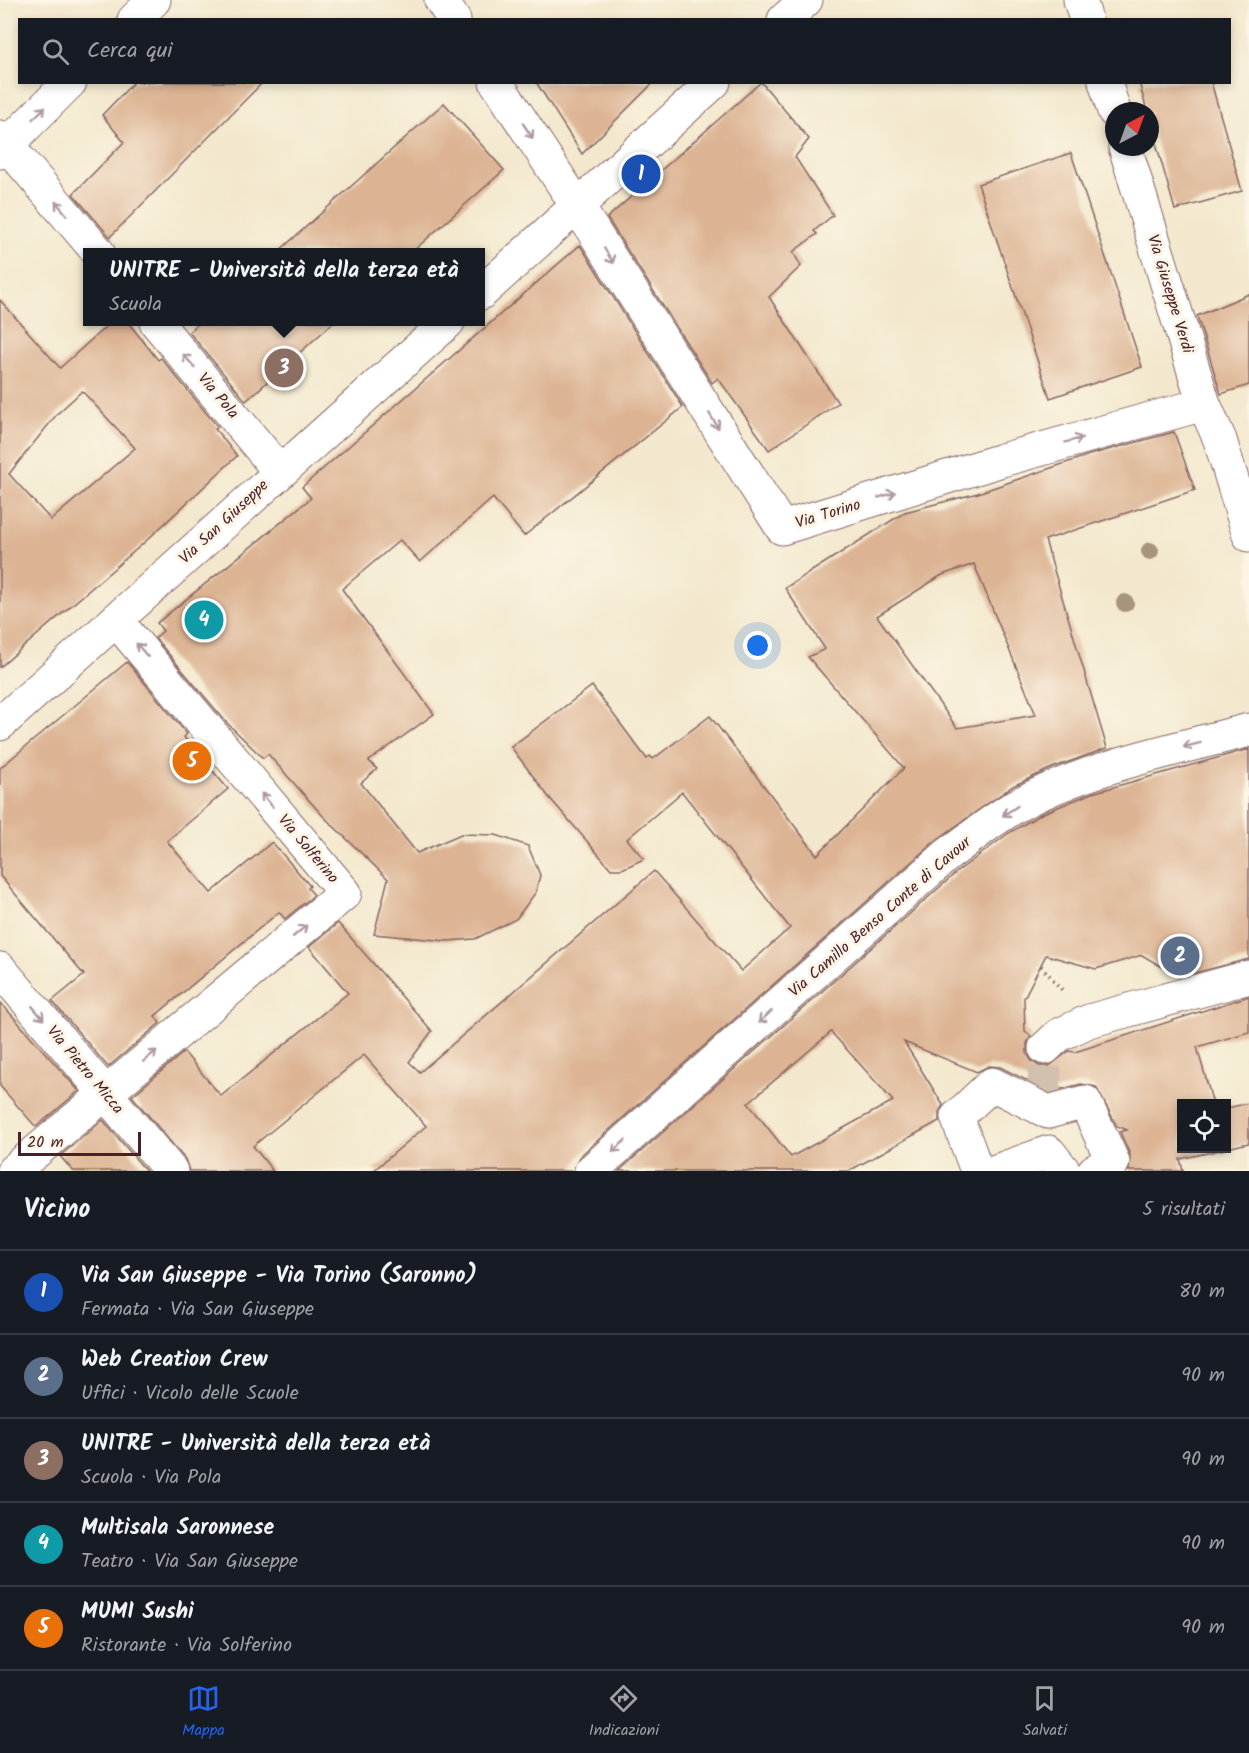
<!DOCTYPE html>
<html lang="it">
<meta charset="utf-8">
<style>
body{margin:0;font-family:Kalam,sans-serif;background:#242831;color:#f1f3f6}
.controls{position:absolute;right:18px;bottom:18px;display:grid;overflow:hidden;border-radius:0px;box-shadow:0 3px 9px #0003}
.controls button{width:54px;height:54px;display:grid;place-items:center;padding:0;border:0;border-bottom:2px solid #363941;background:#171b24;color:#f1f3f6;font:30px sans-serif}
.compass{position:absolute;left:1105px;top:102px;width:54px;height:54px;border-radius:50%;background:#171b24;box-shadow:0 3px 9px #0003;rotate:41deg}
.scale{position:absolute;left:18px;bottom:15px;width:123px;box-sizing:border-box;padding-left:6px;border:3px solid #4a1f2b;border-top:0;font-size:16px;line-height:21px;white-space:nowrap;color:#4a1f2b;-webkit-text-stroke:4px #fcf5e5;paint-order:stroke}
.you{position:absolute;left:758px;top:646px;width:21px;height:21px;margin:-15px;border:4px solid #fff;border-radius:50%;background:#1a73e8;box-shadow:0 0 0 9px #1a73e833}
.badge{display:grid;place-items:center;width:39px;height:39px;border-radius:50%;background:#2563eb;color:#fff;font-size:20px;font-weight:700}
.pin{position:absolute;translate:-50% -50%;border:3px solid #fff;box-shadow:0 2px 6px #0006}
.popup{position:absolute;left:83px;top:248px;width:402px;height:78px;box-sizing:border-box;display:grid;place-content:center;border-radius:0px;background:#171b24;filter:drop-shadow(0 2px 4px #0005);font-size:20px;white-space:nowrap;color:#9ea1a6}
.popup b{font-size:22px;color:#f1f3f6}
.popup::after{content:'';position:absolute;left:50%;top:100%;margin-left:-12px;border:12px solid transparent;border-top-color:#171b24}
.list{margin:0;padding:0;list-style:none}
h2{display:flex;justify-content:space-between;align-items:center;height:78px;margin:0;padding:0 24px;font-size:26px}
h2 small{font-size:20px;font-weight:400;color:#9ea1a6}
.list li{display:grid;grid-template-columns:39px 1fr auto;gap:18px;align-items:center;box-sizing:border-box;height:84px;padding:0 24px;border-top:2px solid #363941}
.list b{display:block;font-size:22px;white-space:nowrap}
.list p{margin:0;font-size:20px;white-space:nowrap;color:#9ea1a6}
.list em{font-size:20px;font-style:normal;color:#9ea1a6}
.icon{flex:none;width:33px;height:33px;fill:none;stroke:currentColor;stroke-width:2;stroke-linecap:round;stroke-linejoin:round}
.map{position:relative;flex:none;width:1249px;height:1171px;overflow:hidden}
.search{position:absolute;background:#171b24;box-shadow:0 3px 9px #0003;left:18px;right:18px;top:18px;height:66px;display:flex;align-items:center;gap:15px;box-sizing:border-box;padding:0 21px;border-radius:0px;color:#9ea1a6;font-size:22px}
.sheet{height:498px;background:#171b24}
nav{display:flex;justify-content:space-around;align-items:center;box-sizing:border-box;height:84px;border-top:2px solid #363941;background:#171b24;font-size:16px;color:#9ea1a6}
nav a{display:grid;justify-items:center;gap:3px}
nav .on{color:#2563eb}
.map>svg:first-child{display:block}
</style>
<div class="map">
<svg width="1249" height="1171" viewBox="0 0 1249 1171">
<rect width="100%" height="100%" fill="#fcf5e5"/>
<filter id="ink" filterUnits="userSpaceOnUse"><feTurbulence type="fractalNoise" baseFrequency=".0167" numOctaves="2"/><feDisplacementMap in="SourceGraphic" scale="12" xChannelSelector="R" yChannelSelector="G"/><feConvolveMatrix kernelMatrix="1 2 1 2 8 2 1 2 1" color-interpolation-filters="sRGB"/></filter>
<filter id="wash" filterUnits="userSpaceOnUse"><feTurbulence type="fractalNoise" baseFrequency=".008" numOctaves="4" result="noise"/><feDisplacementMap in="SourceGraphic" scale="24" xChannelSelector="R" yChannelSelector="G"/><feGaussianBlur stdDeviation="1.35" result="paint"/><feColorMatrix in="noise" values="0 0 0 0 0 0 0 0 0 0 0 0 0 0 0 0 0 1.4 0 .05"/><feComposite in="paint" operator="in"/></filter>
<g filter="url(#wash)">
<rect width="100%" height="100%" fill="#f3e8cd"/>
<g id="blocks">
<g fill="#dcb393" fill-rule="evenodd">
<polygon points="134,82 263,82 110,237 73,194 124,142 102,115"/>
<polygon points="536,82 654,82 582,154"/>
<polygon points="761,82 809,139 795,157 833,215 814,231 817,234 793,252 801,266 769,297 838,403 769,450 718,378 712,383 607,218"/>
<polygon points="1139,82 1211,82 1242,191 1175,210 1150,122 1150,111 1147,111"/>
<polygon points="444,103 504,170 412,252 278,252"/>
<polygon points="1071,153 1142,367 1050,398 978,184"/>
<polygon points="580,245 683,407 524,536 493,498 420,562 400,540 342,589 434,714 369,761 377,769 361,783 417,853 461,834 496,835 528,846 540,875 536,892 516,919 475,939 447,941 374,934 388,879 323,816 268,754 263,758 227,723 155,638 163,631 157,623 311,498 302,487"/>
<polygon points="1249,294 1249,385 1221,394 1197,316"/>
<path d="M0,300l60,68 52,-47h15l31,39 3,-2 57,69 -3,2 22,27 -91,85 -146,126zM82,391l53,57 -84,72 -42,-46 48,-60z"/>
<polygon points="201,321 335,321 246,401 189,332"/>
<path d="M1174,432l21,58 -150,50 62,208 -55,20 -39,18 -78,55 -356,316 -6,14h-200l53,-45 -62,-71 -111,91 20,25h-84l-4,-12 -53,-63 52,-44 37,44 127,-103 -39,-46 29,-24 94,108 -23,31 11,10 234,-201 87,100 49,-43 -108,-136 -55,47 17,20 -22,10h-11l-63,-73 -37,-49 81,-61 55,73 3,-3 3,3 57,-43 107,139 87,-87 -96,-111 17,-8 -40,-61 120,-76 73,-19 111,-38zM974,564l62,151 -79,13 -80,-112 65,-41z"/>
<polygon points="127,662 187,734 184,737 228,789 167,841 211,893 272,842 310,886 308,888 314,895 285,919 279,912 155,1016 160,1023 108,1067 52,1001 84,975 0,876 0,768"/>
<path d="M1249,749v210l-70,18 -37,-22 -46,14 -50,-14 -22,43 1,33 6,5 -4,7v10l4,7 8,6h10l20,-15 6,1 174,-56v36l-52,15 16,57h-31v45h43l-45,10 3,12h-54l1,-16 -10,-23 7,-2 -10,-4 -21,-39 -15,-3 -31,8 -50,-25 -11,-1 -12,6 -73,-30 39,63 -4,7v9l-90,50h-230l339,-300 51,-38 32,-19 51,-21zM831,1032l62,69 -102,56 -43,-54z"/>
<polygon points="0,1002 79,1091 36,1127 0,1086"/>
<polygon points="1249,1103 1249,1143 1227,1148 1227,1108"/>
<polygon points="103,1120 146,1171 73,1171 60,1156"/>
</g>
</g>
</g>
<g filter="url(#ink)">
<use href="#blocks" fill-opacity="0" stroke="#856564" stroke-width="1.5"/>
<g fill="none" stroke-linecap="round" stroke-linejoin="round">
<polyline stroke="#d1c0ad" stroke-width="33" stroke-dasharray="33 16" stroke-linecap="butt" points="1044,1100 1045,1048"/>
<defs>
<g id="minor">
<polyline points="441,0 454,20"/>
<polyline points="1080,0 1086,20"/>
<polyline points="134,20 154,0"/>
<polyline points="784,20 806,0"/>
<polyline points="496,82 578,207 782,528 1002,460 1204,404"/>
<polyline points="1105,82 1114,111"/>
<polyline points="0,137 98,252"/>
<polyline points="1125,147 1204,404 1220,440 1249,535"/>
<polyline points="0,152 70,82"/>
<polyline points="481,293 714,82"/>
<polyline points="156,322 279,471"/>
<polyline points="0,724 448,322"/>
<polyline points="0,969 171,1171"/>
<polyline points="1045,1048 1059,1035 1089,1021 1249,977"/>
<polyline points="13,1171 345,893 116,620"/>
<path d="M591,1171l355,-315c27,-20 56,-44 87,-59 69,-33 143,-48 216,-67"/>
<polyline points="977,1171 957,1117 992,1084 1048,1112 1085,1102 1113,1162 1094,1171"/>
<polyline points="996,1171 1049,1152 1064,1171"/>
</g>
</defs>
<use href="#minor" stroke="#856564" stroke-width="35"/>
<polyline stroke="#856564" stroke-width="4" stroke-dasharray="1.5 4.5" stroke-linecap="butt" points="1041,966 1063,991"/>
<use href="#minor" stroke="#fff" stroke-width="33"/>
</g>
<g fill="#a7947d">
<circle cx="1150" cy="551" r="9"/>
<circle cx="1125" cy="603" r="9"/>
</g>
<defs><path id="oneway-shaft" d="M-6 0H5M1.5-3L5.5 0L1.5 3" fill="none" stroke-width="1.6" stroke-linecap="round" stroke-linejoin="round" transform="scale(1.5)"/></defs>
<g stroke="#ae9aa0">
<use href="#oneway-shaft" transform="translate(39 113) rotate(-44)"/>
<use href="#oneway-shaft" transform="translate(528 131) rotate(56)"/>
<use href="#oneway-shaft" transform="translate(61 208) rotate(-130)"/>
<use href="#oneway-shaft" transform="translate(609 256) rotate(58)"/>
<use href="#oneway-shaft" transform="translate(189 361) rotate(-130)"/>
<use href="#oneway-shaft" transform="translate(714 421) rotate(58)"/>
<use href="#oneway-shaft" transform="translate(1074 440) rotate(-15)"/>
<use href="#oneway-shaft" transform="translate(887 495) rotate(-17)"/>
<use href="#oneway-shaft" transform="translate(142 650) rotate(-130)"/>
<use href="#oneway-shaft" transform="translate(1192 745) rotate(166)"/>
<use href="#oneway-shaft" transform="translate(267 800) rotate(-130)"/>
<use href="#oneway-shaft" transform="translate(1010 811) rotate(147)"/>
<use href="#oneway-shaft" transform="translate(300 931) rotate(-40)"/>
<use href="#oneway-shaft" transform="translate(38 1013) rotate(50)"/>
<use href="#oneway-shaft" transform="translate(765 1017) rotate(138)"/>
<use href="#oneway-shaft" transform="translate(150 1056) rotate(-40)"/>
<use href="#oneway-shaft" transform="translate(619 1146) rotate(138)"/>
</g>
</g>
<g text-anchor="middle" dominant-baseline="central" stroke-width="6" stroke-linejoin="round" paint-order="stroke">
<g font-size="16" fill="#4a1f2b" stroke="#fcf5e5">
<text transform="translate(1170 294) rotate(73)">Via Giuseppe Verdi</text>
<text transform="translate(218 396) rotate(50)">Via Pola</text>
<text transform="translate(828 514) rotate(-17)">Via Torino</text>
<text transform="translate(224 522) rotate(-43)">Via San Giuseppe</text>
<text transform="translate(308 849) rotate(50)">Via Solferino</text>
<text transform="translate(880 917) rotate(-41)">Via Camillo Benso Conte di Cavour</text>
<text transform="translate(85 1070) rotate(50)">Via Pietro Micca</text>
</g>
</g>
</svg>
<div class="controls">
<button><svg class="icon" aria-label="locate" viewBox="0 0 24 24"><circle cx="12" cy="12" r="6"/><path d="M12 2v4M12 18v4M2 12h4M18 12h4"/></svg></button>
</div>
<svg class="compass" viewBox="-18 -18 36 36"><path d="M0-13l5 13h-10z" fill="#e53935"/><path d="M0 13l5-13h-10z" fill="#9ea1a6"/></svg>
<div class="scale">20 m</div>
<div class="you"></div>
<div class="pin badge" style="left:641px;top:174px;background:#1a4fb4">1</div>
<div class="pin badge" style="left:1180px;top:956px;background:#5c6f8a">2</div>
<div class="pin badge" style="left:284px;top:368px;background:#8d6e63">3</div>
<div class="popup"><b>UNITRE - Università della terza età</b>Scuola</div>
<div class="pin badge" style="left:204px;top:620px;background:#0f9aa8">4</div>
<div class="pin badge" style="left:192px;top:761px;background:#e8710a">5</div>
<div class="search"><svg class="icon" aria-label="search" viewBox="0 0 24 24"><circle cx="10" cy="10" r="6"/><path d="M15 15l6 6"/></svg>Cerca qui</div>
</div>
<section class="sheet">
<h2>Vicino<small>5 risultati</small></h2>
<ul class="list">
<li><span class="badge" style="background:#1a4fb4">1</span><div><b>Via San Giuseppe - Via Torino (Saronno)</b><p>Fermata · Via San Giuseppe</p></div><em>80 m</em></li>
<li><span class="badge" style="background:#5c6f8a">2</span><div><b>Web Creation Crew</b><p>Uffici · Vicolo delle Scuole</p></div><em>90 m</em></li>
<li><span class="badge" style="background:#8d6e63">3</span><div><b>UNITRE - Università della terza età</b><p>Scuola · Via Pola</p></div><em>90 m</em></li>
<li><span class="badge" style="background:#0f9aa8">4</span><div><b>Multisala Saronnese</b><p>Teatro · Via San Giuseppe</p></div><em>90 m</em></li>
<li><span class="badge" style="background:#e8710a">5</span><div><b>MUMI Sushi</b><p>Ristorante · Via Solferino</p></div><em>90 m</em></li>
</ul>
</section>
<nav>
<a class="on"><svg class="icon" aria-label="map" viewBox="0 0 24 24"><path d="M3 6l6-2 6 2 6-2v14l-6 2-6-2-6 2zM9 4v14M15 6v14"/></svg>Mappa</a>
<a><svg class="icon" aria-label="directions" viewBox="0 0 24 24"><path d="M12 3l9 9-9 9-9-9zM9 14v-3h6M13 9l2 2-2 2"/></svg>Indicazioni</a>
<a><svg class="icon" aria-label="saved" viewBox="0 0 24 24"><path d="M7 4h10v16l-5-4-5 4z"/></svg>Salvati</a>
</nav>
